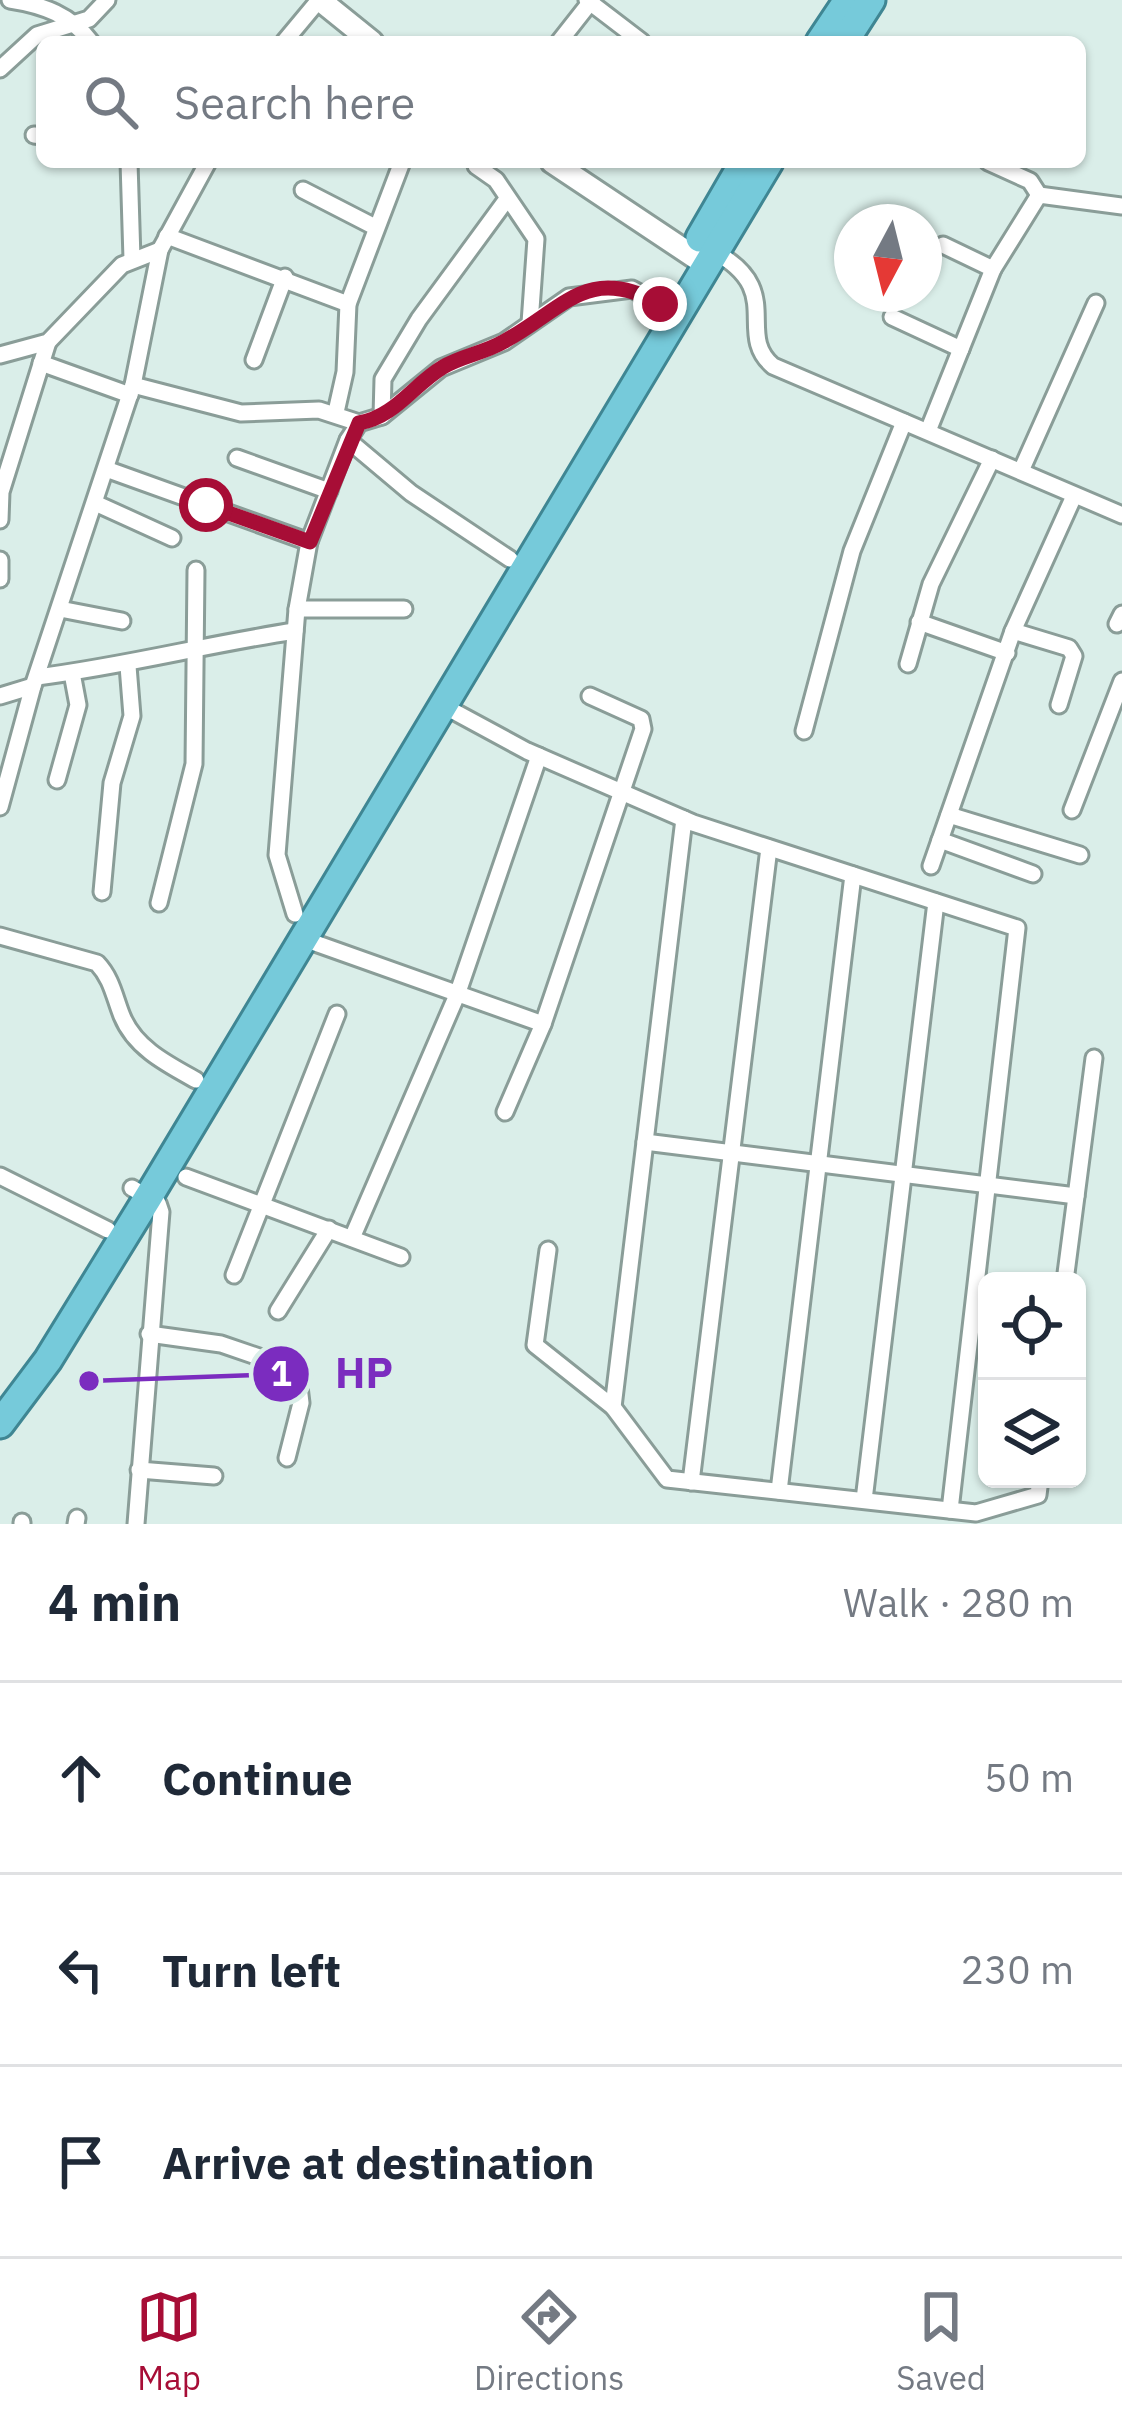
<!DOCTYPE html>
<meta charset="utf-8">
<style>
body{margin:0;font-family:"IBM Plex Sans",sans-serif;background:#f2f2f3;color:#1f2937}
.controls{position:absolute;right:36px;bottom:36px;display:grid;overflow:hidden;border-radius:18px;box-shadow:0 3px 9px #0004}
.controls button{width:108px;height:108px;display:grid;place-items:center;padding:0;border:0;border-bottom:3px solid #e0e1e3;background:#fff;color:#1f2937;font:60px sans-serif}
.compass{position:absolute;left:834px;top:204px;width:108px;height:108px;border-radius:50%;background:#fff;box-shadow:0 3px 9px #0004;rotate:187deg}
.stop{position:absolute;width:36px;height:36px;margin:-27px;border:9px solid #a70d36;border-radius:50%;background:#fff}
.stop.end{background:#a70d36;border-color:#fff;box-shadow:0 3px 12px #0008}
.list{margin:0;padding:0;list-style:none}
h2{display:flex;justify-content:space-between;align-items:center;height:156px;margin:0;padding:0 48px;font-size:51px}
h2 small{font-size:39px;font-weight:400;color:#747a83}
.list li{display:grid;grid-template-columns:78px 1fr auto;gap:36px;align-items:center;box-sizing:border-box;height:192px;padding:0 48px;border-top:3px solid #e0e1e3}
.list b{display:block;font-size:45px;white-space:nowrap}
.list em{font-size:39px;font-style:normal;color:#747a83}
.icon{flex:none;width:66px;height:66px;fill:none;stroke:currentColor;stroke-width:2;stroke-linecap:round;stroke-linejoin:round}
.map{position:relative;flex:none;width:1122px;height:1524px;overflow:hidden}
.search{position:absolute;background:#fff;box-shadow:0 3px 9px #0004;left:36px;right:36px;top:36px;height:132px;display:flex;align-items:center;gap:30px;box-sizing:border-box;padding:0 42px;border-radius:18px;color:#747a83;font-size:45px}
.sheet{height:732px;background:#fff}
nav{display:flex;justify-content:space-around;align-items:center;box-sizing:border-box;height:168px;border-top:3px solid #e0e1e3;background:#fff;font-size:33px;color:#747a83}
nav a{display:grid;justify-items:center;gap:6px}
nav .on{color:#a70d36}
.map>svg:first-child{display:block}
</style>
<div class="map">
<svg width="1122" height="1524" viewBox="0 0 1122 1524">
<rect width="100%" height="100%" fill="#daeee9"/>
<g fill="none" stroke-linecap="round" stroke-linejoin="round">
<defs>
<g id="minor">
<path d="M10,0c33,5 61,15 81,42"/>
<polyline points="587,0 642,42"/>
<polyline points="284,42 319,0"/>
<polyline points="559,42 592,0"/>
<polyline points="0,69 37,35 89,19 107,0"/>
<polyline points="34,135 42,136"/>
<polyline points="129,162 132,259"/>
<polyline points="479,162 476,166 496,180 536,239 530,323"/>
<polyline points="988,162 1030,181 1039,195"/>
<polyline points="303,190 375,227"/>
<polyline points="167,236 348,304"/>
<path d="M713,251c74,39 21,82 60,115l349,149"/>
<polyline points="993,269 1039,195 1122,206"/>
<polyline points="892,317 961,349"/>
<polyline points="0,355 48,342 122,265 160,250"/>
<polyline points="254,360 285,277"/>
<polyline points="41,363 130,395"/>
<polyline points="133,385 241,413 319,410 359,423"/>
<polyline points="336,412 345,372 348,304 402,162"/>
<polyline points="382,416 383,379 419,319 507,199"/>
<polyline points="928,431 993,269 943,245"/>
<polyline points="348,440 411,493 510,559"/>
<polyline points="237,458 329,491"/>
<polyline points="106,469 309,542"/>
<polyline points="1021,471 1096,303"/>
<polyline points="95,503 172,538"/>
<polyline points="0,520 1,492 48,342"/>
<polyline points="0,560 0,579"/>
<polyline points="60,609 122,621"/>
<polyline points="297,609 404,609"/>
<polyline points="919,622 1007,653"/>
<polyline points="1117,624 1122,614"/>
<polyline points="1013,631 1069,648 1074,656 1059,705"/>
<polyline points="908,664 931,584 992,459"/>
<path d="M37,677c88,-11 171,-33 258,-46"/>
<polyline points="0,696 33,686"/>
<polyline points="442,705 527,751 693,823 1017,928 950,1510"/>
<polyline points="804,731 852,551 904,422"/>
<polyline points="57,780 78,705 72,673"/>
<polyline points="0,807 33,686 133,385 160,250 208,162"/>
<polyline points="1072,810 1122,681"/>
<polyline points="949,815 1080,855"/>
<polyline points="940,840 1033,874"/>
<polyline points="931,866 1013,631 1074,496"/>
<polyline points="102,892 112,783 132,716 128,666"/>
<polyline points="159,903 194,764 196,570"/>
<polyline points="295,914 277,855 297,609 309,542 348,440 359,423 382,416 441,368 504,342 569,297 632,289 660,304"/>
<path d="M0,936l97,27c15,16 17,33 25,53 13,32 45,48 74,64"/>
<polyline points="301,938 543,1024"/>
<polyline points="505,1112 543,1024 643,729 641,719 590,696"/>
<polyline points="645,1142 1076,1196"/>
<polyline points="0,1176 108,1230"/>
<polyline points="186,1177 401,1257"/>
<polyline points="132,1188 158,1203 161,1212 136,1524"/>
<polyline points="352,1238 457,995 539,756"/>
<polyline points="548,1250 535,1345 613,1407 667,1479 976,1513 1038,1495 1040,1479"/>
<polyline points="234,1275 337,1014"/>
<polyline points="1065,1281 1094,1058"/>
<polyline points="278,1311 329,1229"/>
<polyline points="149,1334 221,1344 297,1370 301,1403 287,1458"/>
<polyline points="613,1407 684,819"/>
<polyline points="139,1470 214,1476"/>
<polyline points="691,1482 769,848"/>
<polyline points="779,1491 853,875"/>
<polyline points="864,1500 936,902"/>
<polyline points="22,1524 22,1522"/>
<polyline points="76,1524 77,1518"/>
</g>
<g id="tertiary">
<polyline points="320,0 372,42"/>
<polyline points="552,162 705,264"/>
</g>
<g id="trunk">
<polyline points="820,42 848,0"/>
<polyline points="844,42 871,0"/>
<polyline points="700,238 744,162"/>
<polyline points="0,1424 48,1360 149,1196 769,162"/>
</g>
</defs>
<use href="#minor" stroke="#8a9d98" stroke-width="21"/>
<use href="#tertiary" stroke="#8a9d98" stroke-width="27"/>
<use href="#trunk" stroke="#3f8693" stroke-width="33"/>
<use href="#minor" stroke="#fff" stroke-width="15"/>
<use href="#tertiary" stroke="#fff" stroke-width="21"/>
<use href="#trunk" stroke="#76cada" stroke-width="27"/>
</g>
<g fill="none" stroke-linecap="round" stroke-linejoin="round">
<path stroke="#a70d36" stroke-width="15" d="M206,505l104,37 49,-119c36,-6 54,-38 84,-56 18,-11 41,-14 60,-25 60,-32 84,-79 157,-38"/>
</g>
<path fill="none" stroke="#7b2cbf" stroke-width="4.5" d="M89 1381L281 1374"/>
<g fill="#7b2cbf" stroke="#daeee9" stroke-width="4.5">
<circle cx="89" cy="1381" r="12"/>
<circle cx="281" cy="1374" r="30"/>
</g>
<g font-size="36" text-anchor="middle" font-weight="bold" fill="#fff">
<text x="281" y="1386">1</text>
</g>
<g font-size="42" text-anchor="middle" font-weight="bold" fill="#7b2cbf" stroke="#daeee9" stroke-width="10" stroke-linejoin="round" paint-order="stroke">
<text x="364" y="1388">HP</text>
</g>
</svg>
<div class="controls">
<button><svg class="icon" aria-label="locate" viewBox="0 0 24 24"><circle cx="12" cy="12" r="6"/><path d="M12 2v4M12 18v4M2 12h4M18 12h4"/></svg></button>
<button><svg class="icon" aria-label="layers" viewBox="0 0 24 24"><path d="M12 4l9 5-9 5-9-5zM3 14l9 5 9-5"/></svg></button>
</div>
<svg class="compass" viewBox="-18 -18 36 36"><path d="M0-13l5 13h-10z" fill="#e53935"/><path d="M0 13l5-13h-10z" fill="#747a83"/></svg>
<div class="stop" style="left:206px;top:505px"></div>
<div class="stop end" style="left:660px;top:304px"></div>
<div class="search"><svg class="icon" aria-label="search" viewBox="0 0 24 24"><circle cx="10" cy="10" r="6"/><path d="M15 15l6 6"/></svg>Search here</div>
</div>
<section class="sheet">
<h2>4 min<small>Walk · 280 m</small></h2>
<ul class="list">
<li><svg class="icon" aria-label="ahead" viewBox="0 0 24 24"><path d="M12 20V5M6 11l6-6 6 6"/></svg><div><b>Continue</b></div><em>50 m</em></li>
<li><svg class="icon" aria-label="left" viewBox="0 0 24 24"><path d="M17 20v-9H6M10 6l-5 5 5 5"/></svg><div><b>Turn left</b></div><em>230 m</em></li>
<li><svg class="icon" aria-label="arrive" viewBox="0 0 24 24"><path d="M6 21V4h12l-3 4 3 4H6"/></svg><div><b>Arrive at destination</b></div></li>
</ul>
</section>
<nav>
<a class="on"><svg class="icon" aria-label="map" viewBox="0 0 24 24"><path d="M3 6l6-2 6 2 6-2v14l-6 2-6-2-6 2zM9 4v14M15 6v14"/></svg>Map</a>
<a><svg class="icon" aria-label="directions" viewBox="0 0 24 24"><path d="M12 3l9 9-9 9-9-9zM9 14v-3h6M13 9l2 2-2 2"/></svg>Directions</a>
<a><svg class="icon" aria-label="saved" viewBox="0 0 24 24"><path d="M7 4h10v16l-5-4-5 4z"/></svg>Saved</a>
</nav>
